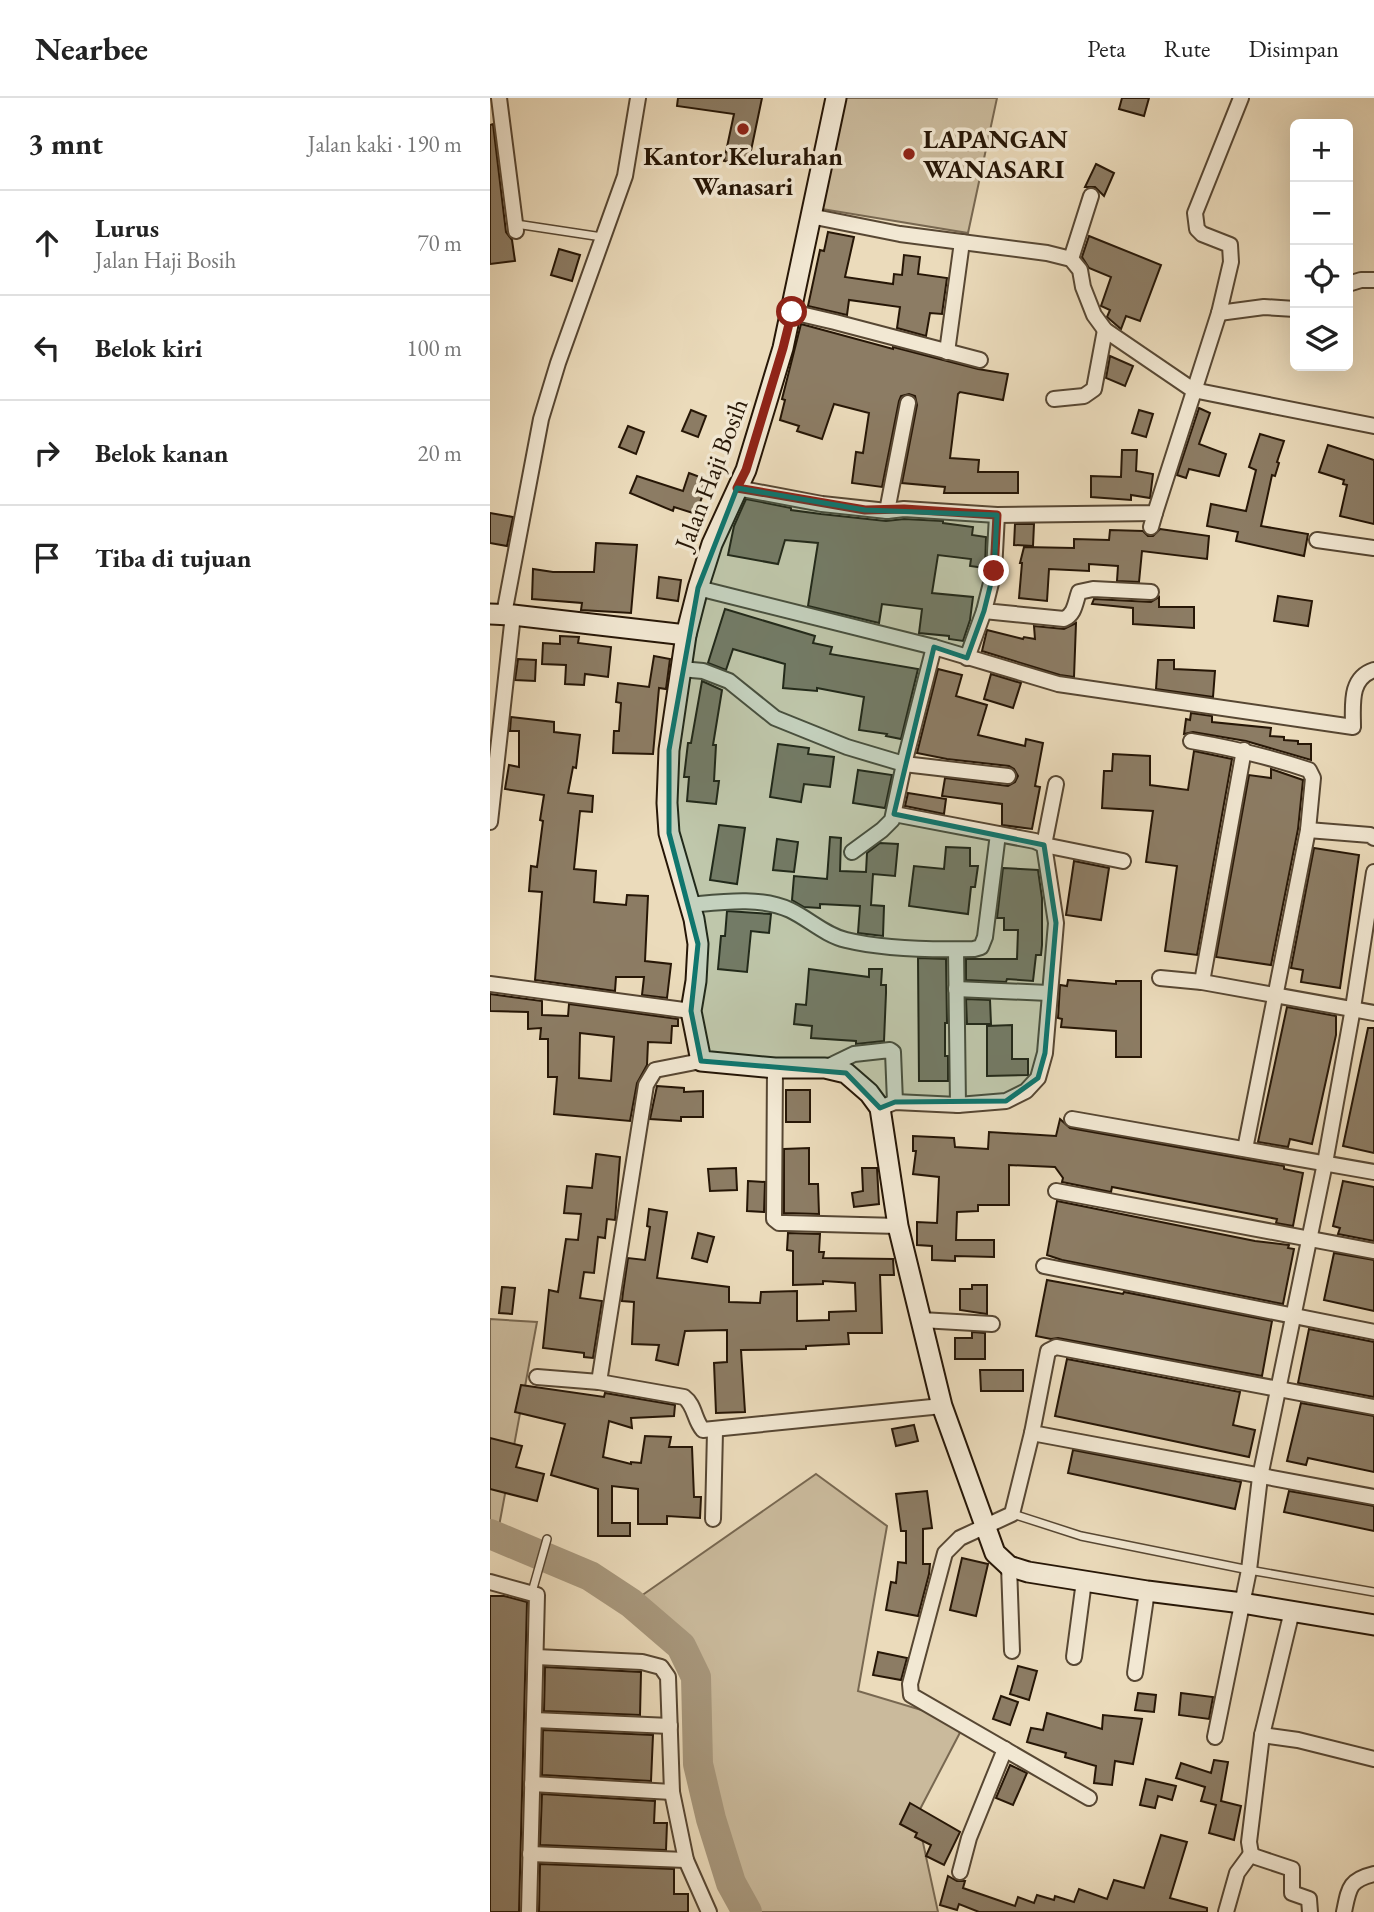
<!DOCTYPE html>
<html lang="id">
<meta charset="utf-8">
<style>
body{margin:0;font-family:"EB Garamond",serif;background:#f2f2f2;color:#222}
.controls{position:absolute;right:21px;top:21px;display:grid;overflow:hidden;border-radius:10px;box-shadow:0 7px 28px #0002}
.controls button{width:63px;height:63px;display:grid;place-items:center;padding:0;border:0;border-bottom:2px solid #e0e0e0;background:#fff;color:#222;font:35px sans-serif}
.stop{position:absolute;width:21px;height:21px;margin:-16px;border:5px solid #8f2418;border-radius:50%;background:#fff}
.stop.end{background:#8f2418;border-color:#fff;box-shadow:0 2px 7px #0008}
.list{margin:0;padding:0;list-style:none}
h2{display:flex;justify-content:space-between;align-items:center;height:91px;margin:0;padding:0 28px;font-size:30px}
h2 small{font-size:23px;font-weight:400;color:#767676}
.list li{display:grid;grid-template-columns:46px 1fr auto;gap:21px;align-items:center;box-sizing:border-box;height:105px;padding:0 28px;border-top:2px solid #e0e0e0}
.list b{display:block;font-size:26px;white-space:nowrap}
.list p{margin:0;font-size:23px;white-space:nowrap;color:#767676}
.list em{font-size:23px;font-style:normal;color:#767676}
.icon{flex:none;width:38px;height:38px;fill:none;stroke:currentColor;stroke-width:2;stroke-linecap:round;stroke-linejoin:round}
.map{position:relative;flex:none;width:884px;height:1814px;overflow:hidden}
header{display:flex;align-items:center;gap:42px;box-sizing:border-box;height:98px;padding:0 35px;background:#fff;border-bottom:2px solid #e0e0e0}
header strong{font-size:33px}
nav{display:flex;gap:38px;margin-inline-start:auto;font-size:24px}
main{display:flex}
aside{flex:1;background:#fff}
.map>svg:first-child{display:block}
</style>
<header>
<strong>Nearbee</strong>
<nav><a>Peta</a><a>Rute</a><a>Disimpan</a></nav>
</header>
<main>
<aside>
<h2>3 mnt<small>Jalan kaki · 190 m</small></h2>
<ul class="list">
<li><svg class="icon" aria-label="ahead" viewBox="0 0 24 24"><path d="M12 20V5M6 11l6-6 6 6"/></svg><div><b>Lurus</b><p>Jalan Haji Bosih</p></div><em>70 m</em></li>
<li><svg class="icon" aria-label="left" viewBox="0 0 24 24"><path d="M17 20v-9H6M10 6l-5 5 5 5"/></svg><div><b>Belok kiri</b></div><em>100 m</em></li>
<li><svg class="icon" aria-label="right" viewBox="0 0 24 24"><path d="M7 20v-9h11M14 6l5 5-5 5"/></svg><div><b>Belok kanan</b></div><em>20 m</em></li>
<li><svg class="icon" aria-label="arrive" viewBox="0 0 24 24"><path d="M6 21V4h12l-3 4 3 4H6"/></svg><div><b>Tiba di tujuan</b></div></li>
</ul>
</aside>
<div class="map">
<svg width="884" height="1814" viewBox="0 0 884 1814">
<rect width="100%" height="100%" fill="#ebdbbb"/>
<filter id="stains"><feTurbulence type="fractalNoise" baseFrequency=".00286" numOctaves="4"/><feColorMatrix values="0 0 0 0 .2 0 0 0 0 .09 0 0 0 0 .02 0 0 0 .5 -.17"/></filter>
<radialGradient id="worn" r=".72"><stop offset=".6" stop-color="#630" stop-opacity="0"/><stop offset="1" stop-color="#630" stop-opacity=".3"/></radialGradient>
<g fill="#caba9c" stroke="#786851" stroke-width="2">
<polygon points="355,0 507,0 478,135 332,111"/>
<polygon points="0,1221 47,1224 7,1439 0,1436"/>
<polygon points="326,1376 397,1428 368,1593 475,1625 427,1717 448,1814 256,1814 241,1785 208,1666 206,1579 191,1548 141,1505"/>
</g>
<g fill="none" stroke-linecap="round" stroke-linejoin="round">
<polyline stroke="#a8987d" stroke-width="30" points="0,1436 100,1478 141,1505 191,1548 206,1579 208,1666 221,1721 241,1785 257,1814"/>
</g>
<g fill="#8c7c64" stroke="#261606" stroke-width="2" fill-rule="evenodd">
<polygon points="188,0 272,0 258,67 234,63 244,16 187,8"/>
<polygon points="632,0 659,0 654,18 629,11"/>
<polygon points="3,26 16,134 22,142 25,163 0,166 0,27"/>
<polygon points="606,66 624,75 614,98 605,89 595,89"/>
<polygon points="338,134 364,139 355,179 403,186 404,176 412,177 414,157 430,159 428,176 457,180 452,216 440,215 436,238 407,230 410,209 359,202 357,217 318,208 330,152 334,153"/>
<polygon points="599,138 671,167 650,223 636,218 631,231 617,219 620,212 611,208 621,179 599,170 592,159"/>
<polygon points="69,151 90,157 82,183 61,177"/>
<polygon points="311,226 403,251 403,249 488,271 518,276 513,302 470,294 468,296 460,360 489,362 488,374 528,374 528,395 454,395 455,389 412,385 427,307 425,298 419,296 411,298 409,303 392,389 362,385 366,354 373,355 379,315 344,306 332,341 307,333 309,328 290,322 295,302 292,301"/>
<polygon points="620,258 643,268 635,288 616,280"/>
<polygon points="709,310 720,315 709,346 736,356 729,378 699,371 696,380 687,377"/>
<polygon points="201,312 216,318 208,339 192,333"/>
<polygon points="649,312 663,316 656,339 642,335"/>
<polygon points="138,328 154,334 146,356 129,349"/>
<polygon points="770,336 794,343 787,364 789,365 785,378 782,377 771,428 818,436 814,458 746,443 748,434 717,428 721,406 756,413 766,372 759,369"/>
<polygon points="838,347 884,362 884,426 850,418 857,387 853,386 854,382 829,374"/>
<polygon points="632,352 647,352 646,373 663,376 660,400 641,397 641,402 601,399 601,378 631,379"/>
<polygon points="199,375 218,382 206,416 184,409 183,413 140,395 147,378 193,393"/>
<polygon points="256,401 301,410 301,412 331,416 396,423 414,421 453,423 453,425 483,429 482,437 496,439 495,470 480,468 481,461 448,457 442,495 483,499 480,522 473,543 459,541 459,538 429,535 432,511 392,506 389,525 318,508 328,445 295,442 288,466 238,457 244,428"/>
<polygon points="0,415 23,419 17,448 0,445"/>
<polygon points="525,426 544,426 543,448 524,447"/>
<polygon points="670,431 719,438 717,461 652,453 649,484 627,483 628,468 599,466 599,473 559,471 557,503 529,500 532,465 530,465 534,449 584,450 584,441 619,442 620,432 653,433 658,438 663,438"/>
<polygon points="106,445 147,447 141,515 91,512 92,505 42,501 43,471 63,474 104,474"/>
<polygon points="169,479 191,482 188,503 167,500"/>
<polygon points="788,498 822,503 818,528 784,523"/>
<polygon points="669,499 669,509 704,509 704,530 643,526 643,510 602,506 604,501 661,504"/>
<polygon points="235,511 325,538 323,545 342,549 340,556 428,571 411,641 396,638 397,636 369,632 374,599 327,590 327,593 293,590 295,566 243,551 236,572 218,565"/>
<polygon points="586,525 584,579 570,577 492,553 497,532 533,541 534,539 545,541 544,528 574,531"/>
<polygon points="70,538 89,539 88,545 121,549 118,579 95,576 94,587 75,586 76,567 52,566 53,545 70,546"/>
<polygon points="164,558 180,561 176,591 169,590 163,656 123,655 124,633 129,633 131,605 126,604 128,585 159,589"/>
<polygon points="28,561 46,562 45,583 25,582"/>
<polygon points="668,562 684,562 684,571 725,573 723,599 666,591"/>
<polygon points="448,571 472,577 466,598 497,607 488,637 535,648 536,641 553,645 545,688 550,689 542,731 512,727 512,706 452,698 455,680 518,688 525,684 528,678 524,671 519,668 457,661 427,655"/>
<polygon points="501,576 531,585 523,610 494,601"/>
<polygon points="212,583 232,592 223,647 226,647 224,683 229,683 226,706 197,703 199,679 194,679 198,645 201,645"/>
<polygon points="701,615 722,618 722,624 781,630 780,638 794,639 794,642 808,643 808,646 821,646 821,662 756,643 703,634 694,636 696,621 700,622"/>
<polygon points="21,619 64,624 64,634 90,637 86,670 83,669 78,695 103,698 102,714 90,713 84,771 106,773 104,804 136,807 137,797 158,798 155,863 181,866 177,900 152,897 154,879 126,879 125,893 45,882 52,794 39,793 41,768 47,769 53,723 50,722 54,697 15,691 19,667 29,669 29,633 20,633"/>
<polygon points="288,646 319,650 318,656 344,659 340,689 314,686 311,704 280,699"/>
<polygon points="704,653 742,661 707,857 675,853 687,768 656,764 663,713 612,710 614,673 622,673 623,656 660,658 660,687 698,692"/>
<polygon points="781,671 813,682 808,731 781,867 726,859 759,677 781,680"/>
<polygon points="368,672 402,677 395,710 363,705"/>
<polygon points="418,695 456,701 454,716 415,708"/>
<polygon points="229,727 255,730 247,786 220,782"/>
<polygon points="340,739 351,740 350,773 376,774 377,755 390,745 408,746 405,778 383,776 381,807 394,808 393,838 368,835 370,808 330,806 330,810 314,809 302,802 304,778 337,781"/>
<polygon points="287,741 308,744 304,774 283,772"/>
<polygon points="456,749 480,750 480,768 488,768 485,789 481,789 478,816 419,808 424,768 454,771"/>
<polygon points="824,750 869,757 850,890 811,884 813,872 801,870"/>
<polygon points="584,763 619,770 611,822 576,817"/>
<polygon points="513,770 548,772 552,800 552,847 551,857 546,857 543,883 517,881 516,884 476,882 476,861 527,861 528,832 514,832 514,820 507,820"/>
<polygon points="237,813 281,816 279,835 261,833 257,874 228,871 231,838 235,838"/>
<polygon points="428,860 456,861 457,925 455,925 455,958 458,958 458,983 429,983"/>
<polygon points="319,871 379,879 379,871 392,871 391,887 396,887 396,895 394,943 366,946 366,943 321,940 322,928 304,926 306,906 316,907"/>
<polygon points="578,882 626,886 626,883 651,883 651,959 626,959 626,933 571,929 572,921 568,920 570,887 577,888"/>
<path d="M0,896l52,7v14l26,1 1,-12 109,15v7h-6l-1,17 -23,-1 -1,23 -10,18 -7,38 -76,-7 3,-37h-9v-38h-8l1,-11 -13,1v-17l-38,-1zM90,935l34,4 -3,44 -32,-3z"/>
<polygon points="476,901 500,902 501,926 477,926"/>
<polygon points="797,909 846,918 846,937 822,1046 800,1041 798,1049 768,1044"/>
<polygon points="522,927 522,961 538,961 538,977 497,978 497,928"/>
<polygon points="878,930 884,930 884,1055 853,1048"/>
<polygon points="167,988 194,990 194,994 213,993 213,1019 191,1019 191,1023 160,1021"/>
<rect x="296" y="992" width="24" height="32"/>
<polygon points="570,1021 580,1030 794,1068 794,1071 813,1075 803,1128 786,1125 787,1121 622,1089 621,1094 572,1084 573,1080 565,1069 519,1067 519,1107 488,1107 488,1113 467,1114 466,1142 504,1142 504,1159 465,1158 465,1163 442,1162 442,1148 427,1147 427,1124 447,1125 449,1079 423,1076 426,1053 423,1053 423,1038 464,1040 465,1049 498,1051 499,1034 566,1038"/>
<polygon points="319,1050 319,1086 328,1086 329,1116 294,1115 294,1051"/>
<polygon points="106,1056 130,1059 125,1122 117,1121 115,1140 108,1139 104,1175 94,1174 90,1200 112,1203 103,1260 94,1259 94,1255 53,1250 59,1192 68,1194 76,1141 88,1142 91,1116 74,1115 77,1088 102,1090"/>
<polygon points="246,1070 247,1092 220,1093 218,1071"/>
<polygon points="372,1070 387,1070 389,1106 364,1109 362,1095 373,1093"/>
<polygon points="258,1083 275,1084 274,1114 257,1113"/>
<polygon points="853,1083 884,1089 884,1143 848,1136 850,1130 843,1128"/>
<polygon points="567,1103 765,1143 799,1147 798,1150 804,1151 793,1206 572,1162 557,1157"/>
<polygon points="159,1111 177,1114 167,1180 239,1189 239,1204 270,1205 271,1194 307,1193 307,1223 339,1222 339,1214 366,1213 365,1185 333,1183 333,1186 303,1187 303,1153 297,1152 298,1135 330,1136 329,1154 334,1154 333,1160 403,1161 404,1177 390,1177 392,1235 358,1235 359,1246 316,1248 316,1251 251,1252 255,1314 226,1315 224,1265 237,1264 237,1232 195,1233 188,1267 166,1262 169,1247 142,1246 144,1204 132,1203 133,1194 138,1160 155,1162 160,1129 157,1128"/>
<polygon points="208,1135 224,1139 217,1164 202,1160"/>
<polygon points="844,1155 884,1162 884,1213 834,1202"/>
<polygon points="557,1182 633,1196 634,1194 782,1223 772,1278 568,1240 561,1241 546,1238"/>
<polygon points="482,1187 497,1187 497,1216 470,1212 470,1191 482,1191"/>
<polygon points="12,1189 25,1190 22,1216 9,1215"/>
<polygon points="819,1231 884,1244 884,1299 808,1285"/>
<polygon points="482,1234 495,1235 495,1261 465,1261 465,1240 482,1240"/>
<polygon points="577,1261 750,1294 743,1327 765,1332 759,1359 565,1318"/>
<polygon points="490,1272 533,1272 533,1293 491,1293"/>
<polygon points="31,1287 114,1299 115,1295 185,1307 184,1318 141,1320 142,1330 119,1323 113,1359 141,1366 141,1364 151,1365 155,1338 181,1339 179,1349 202,1349 204,1399 211,1399 210,1420 177,1418 177,1426 148,1426 148,1391 122,1388 122,1425 140,1425 140,1438 108,1438 108,1391 61,1377 75,1326 25,1314"/>
<polygon points="811,1305 884,1318 884,1374 818,1360 816,1367 797,1363"/>
<polygon points="424,1327 428,1343 406,1348 402,1331"/>
<polygon points="0,1340 32,1348 26,1369 54,1376 47,1403 0,1391"/>
<polygon points="583,1352 751,1384 745,1411 578,1375"/>
<polygon points="437,1393 442,1430 433,1431 433,1466 440,1466 439,1476 428,1518 396,1512 401,1484 406,1485 408,1464 416,1465 416,1433 411,1433 406,1396"/>
<polygon points="799,1393 884,1408 884,1433 794,1414"/>
<polygon points="472,1460 498,1466 486,1518 460,1512"/>
<polygon points="0,1498 14,1498 37,1504 29,1814 0,1814"/>
<polygon points="388,1554 417,1560 411,1582 383,1577"/>
<polygon points="528,1568 547,1573 539,1602 520,1596"/>
<polygon points="55,1569 151,1574 150,1617 54,1613"/>
<polygon points="648,1595 666,1597 664,1614 645,1612"/>
<polygon points="691,1595 723,1599 719,1621 689,1617"/>
<polygon points="511,1598 528,1604 520,1627 503,1621"/>
<polygon points="557,1615 612,1631 613,1617 652,1621 643,1666 625,1663 622,1687 604,1685 606,1668 575,1659 576,1655 537,1644 541,1630 553,1632"/>
<polygon points="53,1632 163,1637 161,1683 52,1677"/>
<polygon points="724,1662 738,1664 731,1703 751,1708 744,1742 719,1735 726,1707 711,1703 715,1689 686,1680 691,1665 721,1675"/>
<polygon points="520,1667 537,1675 523,1707 506,1700"/>
<polygon points="656,1681 686,1688 682,1702 668,1698 665,1710 650,1707"/>
<polygon points="52,1696 165,1703 164,1725 177,1725 176,1752 50,1747"/>
<polygon points="420,1705 470,1734 454,1767 436,1758 441,1747 425,1739 427,1735 410,1726"/>
<polygon points="671,1737 697,1744 680,1800 717,1810 717,1814 489,1814 469,1806 467,1812 450,1807 458,1778 467,1783 475,1783 473,1790 525,1808 528,1799 544,1805 547,1797 564,1802 565,1798 584,1804 589,1791 617,1801 624,1782 654,1790"/>
<polygon points="50,1766 184,1771 184,1796 198,1796 198,1814 49,1814"/>
</g>
<g fill="none" stroke-linecap="round" stroke-linejoin="round">
<defs>
<g id="lane">
<polyline points="26,126 112,139"/>
<polyline points="523,1416 591,1438 759,1472 884,1494"/>
<polyline points="42,1494 57,1441"/>
</g>
<g id="street">
<polyline points="9,0 26,133"/>
<polyline points="320,118 410,136 557,155 581,161 590,172 593,189 604,217 615,232 703,292 884,328"/>
<polyline points="581,161 601,98"/>
<polyline points="858,186 871,182 884,182"/>
<polyline points="302,214 345,224 490,262"/>
<polyline points="729,215 774,209 805,211"/>
<polyline points="457,254 472,144"/>
<polyline points="564,301 594,298 604,291 615,232"/>
<polyline points="247,390 332,406 397,413 414,411 507,417 665,415 729,215 741,164 740,147 712,136 707,131 705,115 751,0"/>
<polyline points="397,413 418,305"/>
<path d="M507,417l-3,56 -10,40 80,8c11,-5 11,-16 15,-27l14,-3 58,3"/>
<polyline points="661,429 665,415"/>
<polyline points="827,442 884,450"/>
<path d="M208,490l236,59 124,37 295,43c0,-22 -4,-49 21,-57"/>
<polyline points="14,516 51,321 68,265 135,78 148,0"/>
<polyline points="477,560 494,513"/>
<polyline points="191,571 213,573 239,583 285,620 357,649 414,666 518,678"/>
<path d="M701,643c41,7 79,16 118,29l4,8 -5,52 -63,319"/>
<polyline points="404,716 545,743 554,747 633,763"/>
<polyline points="0,724 23,517"/>
<polyline points="818,732 880,737 884,740"/>
<polyline points="362,754 392,732 402,722 414,666 444,549"/>
<path d="M199,807c32,-3 71,-9 101,5 19,9 35,25 56,30 37,9 90,10 128,9l7,-2 4,-10 13,-103"/>
<polyline points="466,852 468,1007"/>
<polyline points="670,880 712,884 884,915"/>
<polyline points="712,884 754,652"/>
<polyline points="0,886 201,913"/>
<polyline points="466,891 559,895"/>
<polyline points="285,970 284,1121 289,1125 295,1125 408,1128"/>
<polyline points="335,970 364,956 400,952 403,954 405,1004"/>
<polyline points="390,1010 405,1004 468,1007 516,1003 536,993 548,980 555,955 566,825 554,747 566,686"/>
<polyline points="582,1021 884,1074"/>
<polyline points="566,1093 884,1153"/>
<polyline points="554,1168 884,1234"/>
<polyline points="431,1222 502,1226"/>
<path d="M47,1279l62,5 85,15c11,8 10,23 19,33l239,-24"/>
<polyline points="109,1284 156,987 165,972 211,963"/>
<polyline points="884,1309 566,1249 558,1253 542,1335 884,1399"/>
<polyline points="542,1335 522,1416 470,1440 455,1455 420,1586 421,1597 599,1700"/>
<polyline points="223,1421 225,1333"/>
<polyline points="519,1468 522,1553"/>
<polyline points="0,1484 47,1497 39,1814"/>
<polyline points="802,1513 772,1637 759,1744 761,1756 766,1759 802,1771 802,1795 819,1801 820,1814"/>
<polyline points="46,1559 152,1564 171,1569 178,1579 182,1694 196,1762 219,1814"/>
<polyline points="584,1559 594,1483"/>
<polyline points="645,1575 657,1493"/>
<polyline points="44,1622 180,1628"/>
<polyline points="772,1637 808,1642 884,1661"/>
<polyline points="725,1639 759,1472 770,1379 835,1065 863,910 884,774"/>
<polyline points="42,1686 182,1694"/>
<polyline points="40,1756 196,1762"/>
<polyline points="470,1774 479,1740 515,1651"/>
<polyline points="736,1814 747,1775 761,1756"/>
<path d="M854,1814c5,-24 5,-32 30,-38"/>
</g>
<g id="secondary">
<polyline points="346,0 293,250 256,372 222,446 208,490 196,537 179,652 177,705 179,735 204,821 208,846 206,883 201,913 211,963 285,970 335,970 356,975 379,995 390,1010 408,1128 452,1308 505,1455 519,1468 538,1474 657,1493 752,1505 884,1527"/>
<polyline points="0,516 23,517 196,537"/>
</g>
</defs>
<use href="#lane" stroke="#574733" stroke-width="10"/>
<use href="#street" stroke="#574733" stroke-width="18"/>
<use href="#secondary" stroke="#261606" stroke-width="23"/>
<use href="#lane" stroke="#f2e8d3" stroke-width="7"/>
<use href="#street" stroke="#f2e8d3" stroke-width="14"/>
<use href="#secondary" stroke="#f2e8d3" stroke-width="19"/>
</g>
<g fill="none" stroke-linecap="round" stroke-linejoin="round">
<polyline stroke="#8f2418" stroke-width="9" points="302,214 293,250 256,372 247,390 375,412 414,411 507,417 504,473"/>
</g>
<path fill="#0f766e" fill-opacity="0.2" stroke="#0f766e" stroke-width="5" stroke-linejoin="round" d="M247,390l128,22 132,5 -3,56 -10,40 -17,47 -33,-11 -40,167 150,31 12,78 -11,130 -7,25 -32,23 -111,1 -15,6 -34,-35 -145,-12 -10,-50 7,-67 -29,-111v-83l29,-162z"/>
<g fill="#8f2418" stroke="#f2e8d3" stroke-width="2.5">
<circle cx="253" cy="31" r="7"/>
<circle cx="419" cy="56" r="7"/>
</g>
<g text-anchor="middle" dominant-baseline="central" stroke-width="7" stroke-linejoin="round" paint-order="stroke">
<g font-size="26" font-weight="bold" fill="#261606" stroke="#f2e8d3" text-anchor="start">
<text x="433" y="41">LAPANGAN<tspan x="433" dy="30">WANASARI</tspan></text>
<text x="253" y="58" text-anchor="middle">Kantor Kelurahan<tspan x="253" dy="30">Wanasari</tspan></text>
</g>
<g font-size="26" fill="#261606" stroke="#f2e8d3">
<text transform="translate(221 376) rotate(-69)">Jalan Haji Bosih</text>
</g>
</g>
<rect width="100%" height="100%" filter="url(#stains)"/>
<rect width="100%" height="100%" fill="url(#worn)"/>
</svg>
<div class="controls">
<button>+</button>
<button>−</button>
<button><svg class="icon" aria-label="locate" viewBox="0 0 24 24"><circle cx="12" cy="12" r="6"/><path d="M12 2v4M12 18v4M2 12h4M18 12h4"/></svg></button>
<button><svg class="icon" aria-label="layers" viewBox="0 0 24 24"><path d="M12 4l9 5-9 5-9-5zM3 14l9 5 9-5"/></svg></button>
</div>
<div class="stop" style="left:302px;top:214px"></div>
<div class="stop end" style="left:504px;top:473px"></div>
</div>
</main>
